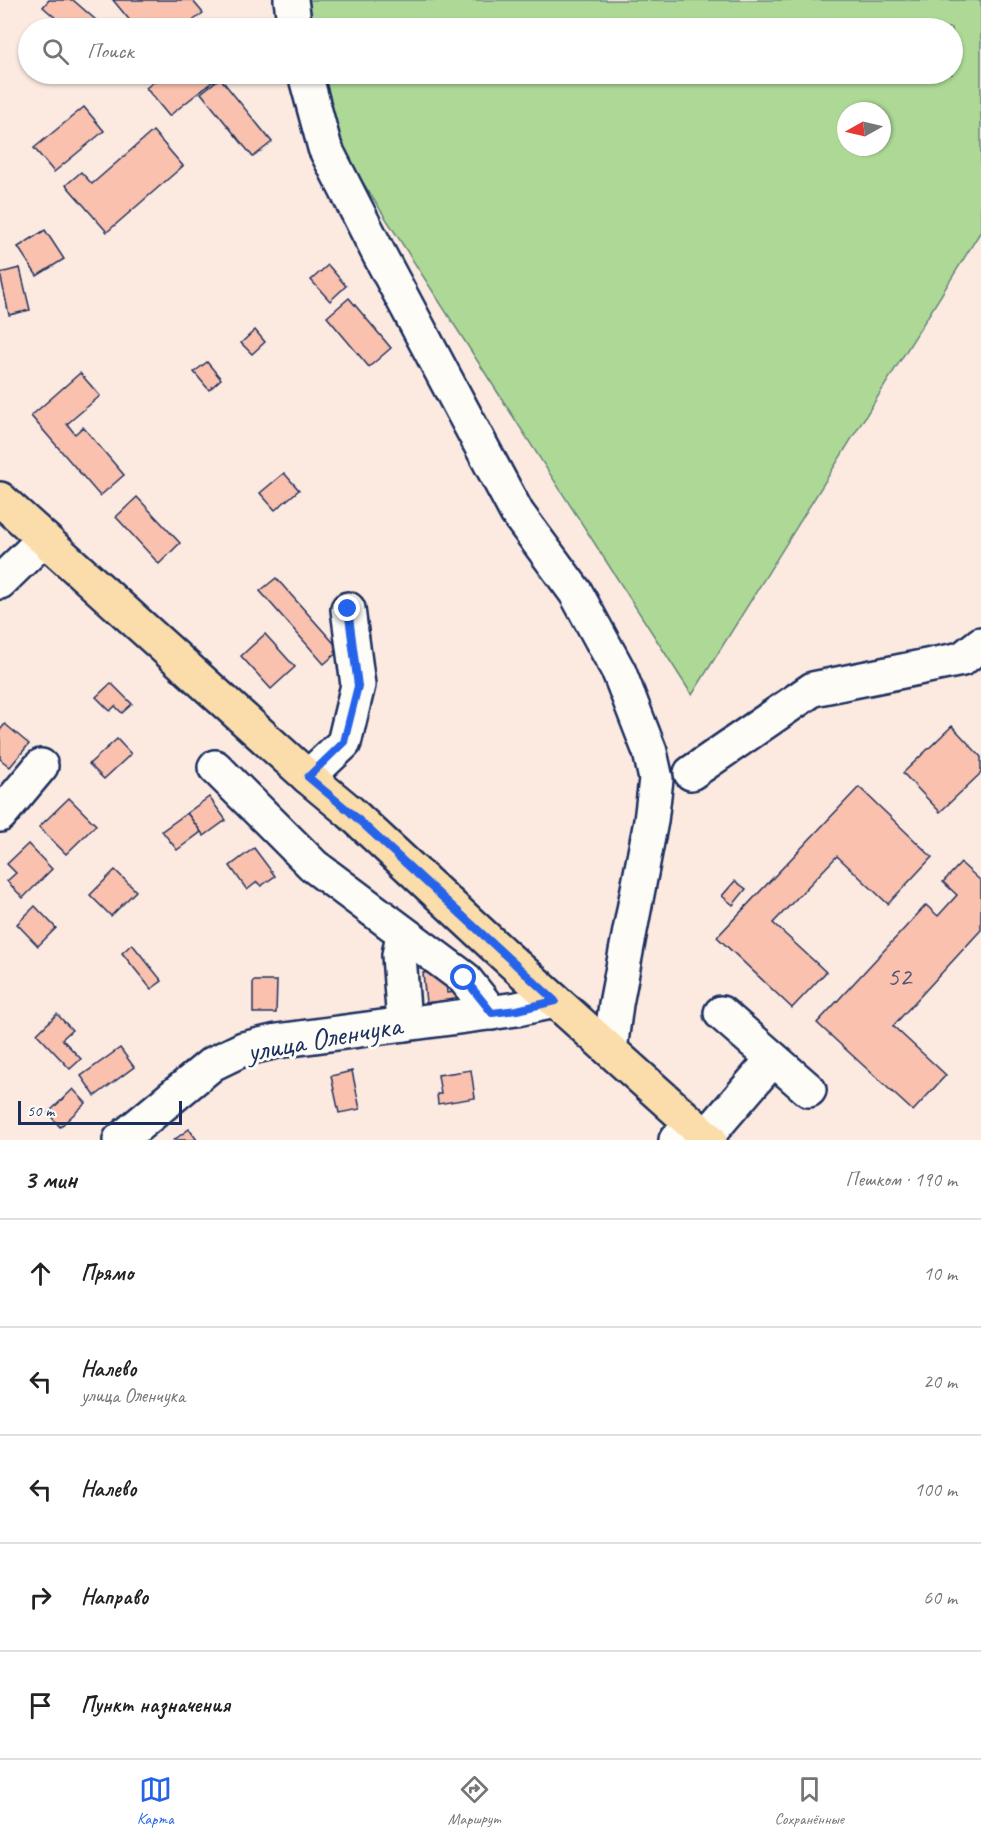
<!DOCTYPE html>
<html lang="ru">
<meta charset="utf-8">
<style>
body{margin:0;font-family:Caveat,sans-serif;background:#f2f2f2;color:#222}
.compass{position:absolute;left:837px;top:102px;width:54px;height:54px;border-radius:50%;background:#fff;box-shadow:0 2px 4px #0004;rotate:262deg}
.scale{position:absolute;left:18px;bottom:15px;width:164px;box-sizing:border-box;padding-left:6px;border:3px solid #1b2f5e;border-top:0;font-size:16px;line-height:21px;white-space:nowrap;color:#1b2f5e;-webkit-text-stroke:4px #fdfcf7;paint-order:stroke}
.stop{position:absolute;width:18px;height:18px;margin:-14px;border:4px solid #2563eb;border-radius:50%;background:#fff}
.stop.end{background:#2563eb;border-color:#fff;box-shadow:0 2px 6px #0008}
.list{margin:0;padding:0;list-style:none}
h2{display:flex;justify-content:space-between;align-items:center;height:78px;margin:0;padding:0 24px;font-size:26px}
h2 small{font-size:20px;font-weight:400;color:#767676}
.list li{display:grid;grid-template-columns:39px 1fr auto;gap:18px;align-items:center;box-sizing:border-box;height:108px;padding:0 24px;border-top:2px solid #e0e0e0}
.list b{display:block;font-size:22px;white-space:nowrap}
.list p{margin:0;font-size:20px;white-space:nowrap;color:#767676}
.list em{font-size:20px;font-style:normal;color:#767676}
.icon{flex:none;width:33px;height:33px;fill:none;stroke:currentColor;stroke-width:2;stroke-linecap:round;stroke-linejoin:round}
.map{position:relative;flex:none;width:981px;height:1140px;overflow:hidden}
.search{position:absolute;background:#fff;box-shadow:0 2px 4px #0004;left:18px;right:18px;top:18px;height:66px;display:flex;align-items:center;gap:15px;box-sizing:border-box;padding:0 21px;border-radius:33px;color:#767676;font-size:22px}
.sheet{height:618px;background:#fff}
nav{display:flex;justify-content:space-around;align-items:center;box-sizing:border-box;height:84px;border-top:2px solid #e0e0e0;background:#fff;font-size:16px;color:#767676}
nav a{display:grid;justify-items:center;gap:3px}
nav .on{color:#2563eb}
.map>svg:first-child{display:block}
</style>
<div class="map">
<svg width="981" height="1140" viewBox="0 0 981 1140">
<rect width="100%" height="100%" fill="#fceae1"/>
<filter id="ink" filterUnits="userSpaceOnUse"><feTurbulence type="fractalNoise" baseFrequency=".0167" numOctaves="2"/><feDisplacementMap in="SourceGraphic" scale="12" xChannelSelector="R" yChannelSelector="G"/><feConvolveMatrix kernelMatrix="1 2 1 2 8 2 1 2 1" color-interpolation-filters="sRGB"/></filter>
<g filter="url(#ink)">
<path fill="#add896" stroke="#64847a" stroke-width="1.5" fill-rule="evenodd" d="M301,0h680v231l-289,464 -359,-559 -15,-62h634v-46h-644zM846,111h36v36h-36z"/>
<g fill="#f9c1ae" stroke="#1b2f5e" stroke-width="1.5">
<polygon points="49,0 73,0 105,28 67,28 43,7"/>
<polygon points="113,0 192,0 203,13 186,26 188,28 136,28"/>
<polygon points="164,74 222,74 169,116 146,88"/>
<polygon points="220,78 272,142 253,157 201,93"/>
<polygon points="84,107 104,131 54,172 34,148"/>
<polygon points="153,131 183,166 107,232 66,185 81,172 92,184"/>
<polygon points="45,230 64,259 37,276 18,247"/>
<polygon points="328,265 346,286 330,301 311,280"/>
<polygon points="20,268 30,310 9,315 0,273"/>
<polygon points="349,298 391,348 369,367 327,317"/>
<polygon points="255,330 265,342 252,354 241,343"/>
<polygon points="207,362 221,379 209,390 194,372"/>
<polygon points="80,373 100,396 67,424 75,434 83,427 124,475 100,496 31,416"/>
<polygon points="284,473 299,490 275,510 260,493"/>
<polygon points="137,497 180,543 159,564 116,517"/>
<polygon points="276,578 340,650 324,664 260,591"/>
<polygon points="265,634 295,667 271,689 241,656"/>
<polygon points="111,683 132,704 122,713 115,706 110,711 96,697"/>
<polygon points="5,724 29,744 10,767 0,759 0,730"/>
<polygon points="952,726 981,757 981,773 940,812 903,773"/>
<polygon points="117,739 131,754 104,779 89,764"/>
<polygon points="859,787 932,857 888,904 837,856 773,923 826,972 792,1008 717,937"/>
<polygon points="209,797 226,820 204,836 187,813"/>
<polygon points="69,798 96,825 66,854 39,827"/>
<polygon points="187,813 201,832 177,850 162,831"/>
<polygon points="28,844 52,869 23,898 7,881 16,873 7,864"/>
<polygon points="254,848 275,876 261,886 257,882 247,890 230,866"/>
<polygon points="961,863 981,881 981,930 893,1026 946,1075 913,1111 817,1023 926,905 938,916 957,895 943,882"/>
<polygon points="115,870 136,891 111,916 90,895"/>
<polygon points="735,881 746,889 733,905 722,896"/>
<polygon points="35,906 56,928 38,946 17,924"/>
<polygon points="132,944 162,981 151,989 122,953"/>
<polygon points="445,970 447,993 457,992 458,1002 446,1004 445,1001 426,1003 423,973"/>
<polygon points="253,981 277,981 276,1013 253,1013"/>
<polygon points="57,1014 72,1030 62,1039 81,1059 70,1069 37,1034"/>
<polygon points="120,1048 134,1067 95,1096 81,1076"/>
<polygon points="471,1070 475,1098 438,1104 437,1094 441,1094 438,1075"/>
<polygon points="352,1071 360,1109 339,1113 331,1076"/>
<polygon points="73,1089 86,1103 60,1127 48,1113"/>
<polygon points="189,1129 197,1140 174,1140"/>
</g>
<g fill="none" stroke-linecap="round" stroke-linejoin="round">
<defs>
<g id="minor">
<polyline points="291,0 295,28"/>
<polyline points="305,74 325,148 380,256 517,513 576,593 619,672 650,752 656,779 651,821 616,1004 610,1050"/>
<polyline points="0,582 44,539"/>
<polyline points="215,767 314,866 464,978 492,1013"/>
<polyline points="691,773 813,689 962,659 981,644"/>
<polyline points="308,777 344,743 358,685 348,609"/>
<polyline points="0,815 41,766"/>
<polyline points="403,934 399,955 404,1024"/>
<polyline points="721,1013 809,1090"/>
<polyline points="706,1137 773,1059"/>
<polyline points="120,1140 212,1064 243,1049 277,1041 517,1009 555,1001"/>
<polyline points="676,1140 694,1126"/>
</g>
<polyline id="major" points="0,499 308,777 350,812 502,953 710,1140"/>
</defs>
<use href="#minor" stroke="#1b2f5e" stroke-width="38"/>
<use href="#major" stroke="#1b2f5e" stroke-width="38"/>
<use href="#minor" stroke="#fdfcf7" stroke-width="33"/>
<use href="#major" stroke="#fbddab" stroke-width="33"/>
</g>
</g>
<g fill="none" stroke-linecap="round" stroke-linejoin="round" filter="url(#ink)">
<polyline stroke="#2563eb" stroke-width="8" points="348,609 358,686 344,742 308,777 350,812 555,1001 517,1010 492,1013 464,978"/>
</g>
<g text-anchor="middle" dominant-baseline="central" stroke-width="6" stroke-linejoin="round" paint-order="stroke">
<g font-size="27" fill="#525472">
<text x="899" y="976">52</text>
</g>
<g font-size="30" fill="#1b2f5e" stroke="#fdfcf7">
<text transform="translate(324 1038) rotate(-10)">улица Оленчука</text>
</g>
</g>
</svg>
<svg class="compass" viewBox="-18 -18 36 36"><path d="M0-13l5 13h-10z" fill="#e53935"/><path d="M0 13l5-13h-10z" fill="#767676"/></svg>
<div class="scale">50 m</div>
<div class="stop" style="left:464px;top:978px"></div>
<div class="stop end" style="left:348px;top:609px"></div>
<div class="search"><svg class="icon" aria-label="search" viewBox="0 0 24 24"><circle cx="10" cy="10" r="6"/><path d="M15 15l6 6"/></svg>Поиск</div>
</div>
<section class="sheet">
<h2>3 мин<small>Пешком · 190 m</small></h2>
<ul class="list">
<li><svg class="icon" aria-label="ahead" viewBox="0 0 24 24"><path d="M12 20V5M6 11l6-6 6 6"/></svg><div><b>Прямо</b></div><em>10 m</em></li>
<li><svg class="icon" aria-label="left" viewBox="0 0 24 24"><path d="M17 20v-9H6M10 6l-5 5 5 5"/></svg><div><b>Налево</b><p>улица Оленчука</p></div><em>20 m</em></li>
<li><svg class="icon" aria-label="left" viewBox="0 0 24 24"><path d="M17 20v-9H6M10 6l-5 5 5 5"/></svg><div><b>Налево</b></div><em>100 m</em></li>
<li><svg class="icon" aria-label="right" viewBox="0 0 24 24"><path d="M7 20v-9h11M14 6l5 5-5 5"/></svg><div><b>Направо</b></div><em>60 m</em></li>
<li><svg class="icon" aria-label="arrive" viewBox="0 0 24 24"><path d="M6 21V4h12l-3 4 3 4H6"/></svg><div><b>Пункт назначения</b></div></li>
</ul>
</section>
<nav>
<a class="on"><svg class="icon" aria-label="map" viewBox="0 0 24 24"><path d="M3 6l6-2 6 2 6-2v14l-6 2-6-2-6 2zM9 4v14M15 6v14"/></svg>Карта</a>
<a><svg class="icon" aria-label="directions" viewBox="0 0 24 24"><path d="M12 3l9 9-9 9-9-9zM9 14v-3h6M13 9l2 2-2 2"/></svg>Маршрут</a>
<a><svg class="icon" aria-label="saved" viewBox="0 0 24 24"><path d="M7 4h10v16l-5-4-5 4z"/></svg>Сохранённые</a>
</nav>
